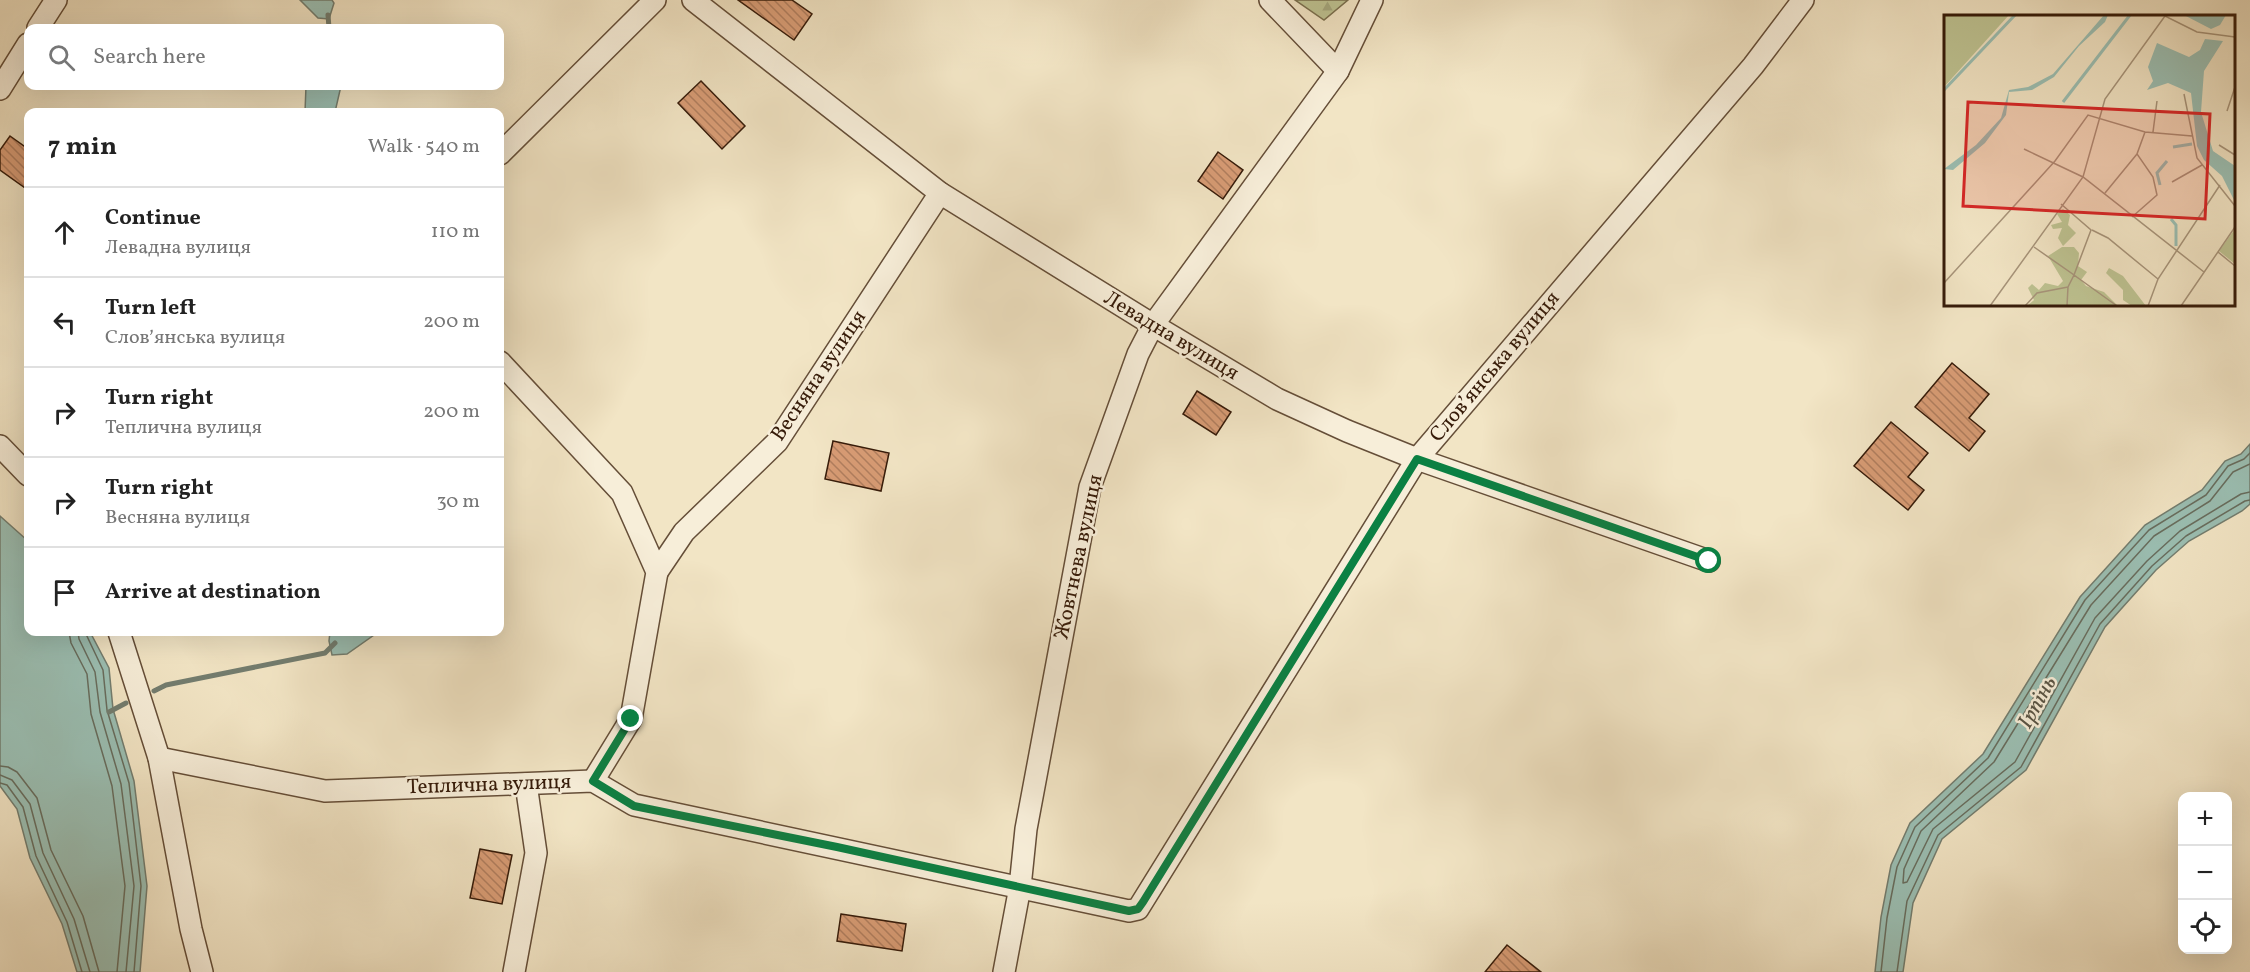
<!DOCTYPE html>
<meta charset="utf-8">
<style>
body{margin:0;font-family:Vollkorn,serif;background:#f6f6f6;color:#222}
.controls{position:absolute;right:18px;bottom:18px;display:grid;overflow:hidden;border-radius:12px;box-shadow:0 6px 24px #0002}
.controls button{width:54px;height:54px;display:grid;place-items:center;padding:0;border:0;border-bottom:2px solid #e0e0e0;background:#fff;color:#222;font:30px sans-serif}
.stop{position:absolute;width:18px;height:18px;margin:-14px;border:4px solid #0b8043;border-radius:50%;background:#fff}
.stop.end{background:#0b8043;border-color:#fff;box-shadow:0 2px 6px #0008}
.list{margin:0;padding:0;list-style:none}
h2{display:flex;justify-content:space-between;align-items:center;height:78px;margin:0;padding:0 24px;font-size:26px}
h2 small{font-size:20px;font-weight:400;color:#767676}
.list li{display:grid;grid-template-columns:39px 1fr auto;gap:18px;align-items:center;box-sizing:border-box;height:90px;padding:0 24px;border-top:2px solid #e0e0e0}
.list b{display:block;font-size:22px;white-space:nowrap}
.list p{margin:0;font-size:20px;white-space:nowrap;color:#767676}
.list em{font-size:20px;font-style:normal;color:#767676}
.icon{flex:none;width:33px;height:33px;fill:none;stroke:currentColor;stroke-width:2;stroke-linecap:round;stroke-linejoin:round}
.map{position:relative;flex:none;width:2250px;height:972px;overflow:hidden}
.search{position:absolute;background:#fff;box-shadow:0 6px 24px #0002;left:24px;top:24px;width:480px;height:66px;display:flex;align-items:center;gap:15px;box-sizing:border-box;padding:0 21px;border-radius:12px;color:#767676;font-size:22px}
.panel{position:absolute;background:#fff;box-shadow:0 6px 24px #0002;left:24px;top:108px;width:480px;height:528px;border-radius:12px}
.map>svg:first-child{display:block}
</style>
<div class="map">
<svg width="2250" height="972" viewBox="0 0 2250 972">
<defs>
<pattern id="forest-firs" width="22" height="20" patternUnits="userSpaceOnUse" patternTransform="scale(1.5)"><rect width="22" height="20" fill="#bec392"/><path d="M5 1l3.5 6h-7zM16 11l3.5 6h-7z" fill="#a4a77d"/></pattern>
<pattern id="building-back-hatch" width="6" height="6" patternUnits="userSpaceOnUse" patternTransform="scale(1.5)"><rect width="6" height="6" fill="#d89c75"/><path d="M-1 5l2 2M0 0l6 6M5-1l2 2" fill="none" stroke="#b07e5e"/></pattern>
</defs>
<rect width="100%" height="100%" fill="#f2e5c5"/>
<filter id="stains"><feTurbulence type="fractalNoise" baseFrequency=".00333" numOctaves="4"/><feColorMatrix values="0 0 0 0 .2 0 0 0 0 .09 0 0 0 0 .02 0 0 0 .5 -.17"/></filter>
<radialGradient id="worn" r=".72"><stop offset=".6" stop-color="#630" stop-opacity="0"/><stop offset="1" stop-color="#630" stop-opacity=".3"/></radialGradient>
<polygon fill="url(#forest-firs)" stroke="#7a6f4e" stroke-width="1.5" points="1295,0 1348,0 1324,20"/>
<g fill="#9bbfb3" stroke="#737d6f" stroke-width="1.5">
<polygon points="300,0 332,0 334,3 329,19 318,18"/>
<polygon points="306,86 341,86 335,112 305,112"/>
<polygon points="2250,444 2250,504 2242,511 2189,541 2156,570 2105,627 2026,770 1942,839 1913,903 1903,972 1875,972 1881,917 1891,865 1910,823 1983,754 2080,597 2145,525 2202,490 2225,461 2241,454"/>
<polygon points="0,516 28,541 28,632 90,632 109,668 113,709 134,781 147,886 140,972 77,972 62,924 30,858 17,809 0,786"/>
<polygon points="330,632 384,632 377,633 347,654 332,655 329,641"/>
</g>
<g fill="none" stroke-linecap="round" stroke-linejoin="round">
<g stroke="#686d5e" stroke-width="1.5">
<polyline points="2250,464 2233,472 2210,501 2154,536 2091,605 1994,762 1921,831 1904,869 1903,883 1907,882 1933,829 2015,762 2095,618 2147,561 2180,531 2241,494 2250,492"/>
<polyline points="69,632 71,643 87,674 91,714 112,786 125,886 117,972"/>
<polyline points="78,632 79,639 95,672 100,712 121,784 134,886 126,972"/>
<polyline points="85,632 103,670 107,710 129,783 141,886 134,972"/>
<polyline points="0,766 8,767 17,772 37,798 51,850 83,916 99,972"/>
<polyline points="0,775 12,780 30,804 43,853 74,919 90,972"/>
<polyline points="0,783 7,785 23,807 36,856 67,922 82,972"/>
<polyline points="1881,972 1887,918 1897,867 1915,827 1988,758 2085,600 2149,530 2206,495 2228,466 2244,459 2250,453"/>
<polyline points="1897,972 1907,901 1938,835 2021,767 2100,624 2152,566 2186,536 2245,501 2250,500"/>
</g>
<g stroke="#737d6f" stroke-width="5">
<polyline points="328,15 329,28"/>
<polyline points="154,691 166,685 325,653 335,643"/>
<polyline points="109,712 126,703"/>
</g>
</g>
<g fill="url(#building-back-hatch)" stroke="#361b09" stroke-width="1.5">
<polygon points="738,0 792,0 812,14 794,40"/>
<polygon points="701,81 745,126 722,149 678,103"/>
<polygon points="10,136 28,149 28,190 0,170 0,150"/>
<polygon points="1218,152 1243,170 1223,199 1198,181"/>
<polygon points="1952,363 1989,394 1969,418 1985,431 1969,451 1915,407"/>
<polygon points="1197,391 1231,412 1216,435 1183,414"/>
<polygon points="1891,422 1928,453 1908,477 1924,490 1908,510 1854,466"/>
<polygon points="833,441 889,453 881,491 825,479"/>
<polygon points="480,849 512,855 502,904 470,898"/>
<polygon points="841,914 906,924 902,951 837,941"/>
<polygon points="1507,945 1541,972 1485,972"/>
</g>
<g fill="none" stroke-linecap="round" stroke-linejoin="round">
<defs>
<g id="minor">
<polyline points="693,0 940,193 1153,325 1277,399 1347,431 1417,459 1709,561"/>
<polyline points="1270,0 1338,71"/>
<polyline points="38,28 56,0"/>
<polyline points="0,89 28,44"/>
<polyline points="500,154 655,0"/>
<polyline points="500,362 622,493 657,572 631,719 593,781"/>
<polyline points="0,446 28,475"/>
<polyline points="657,572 684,532 777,442 940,193"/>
<polyline points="119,632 159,758 191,929 202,972"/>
<polyline points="159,758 325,791 593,781 634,805 1129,911 1138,909 1417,459 1753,66 1803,0"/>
<polyline points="514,972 536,853 526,784"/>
<polyline points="1004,972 1020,887 1026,829 1090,487 1138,354 1153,325 1338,71 1372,0"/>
</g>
</defs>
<use href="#minor" stroke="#654e38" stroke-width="24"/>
<use href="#minor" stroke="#f7eed9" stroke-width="21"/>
</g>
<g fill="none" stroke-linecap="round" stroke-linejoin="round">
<polyline stroke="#0b8043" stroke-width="8" points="631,719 593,781 634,806 837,847 1129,911 1138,909 1143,902 1417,459 1709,561"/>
</g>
<g text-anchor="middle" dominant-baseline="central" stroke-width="5" stroke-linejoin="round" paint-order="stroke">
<g font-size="21" fill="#361b09" stroke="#f7eed9">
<text transform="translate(1171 336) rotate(31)">Левадна вулиця</text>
<text transform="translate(1495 367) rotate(-50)">Словʼянська вулиця</text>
<text transform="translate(819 376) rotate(-56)">Весняна вулиця</text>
<text transform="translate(1079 557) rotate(-78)">Жовтнева вулиця</text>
<text transform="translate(489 785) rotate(-2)">Теплична вулиця</text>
</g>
<g font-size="22" font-style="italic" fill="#595444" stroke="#f7eed9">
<text transform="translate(2038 703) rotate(-61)">Ірпінь</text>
</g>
</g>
<g transform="translate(1944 15)">
<rect width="291" height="291" fill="#f2e5c5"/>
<path d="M0,0h65l-65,72z" fill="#bec392"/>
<path d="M119,194l7,6 -2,10 8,8 -13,13 -5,-8 4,-10 -9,1 -2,-4 11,-3 -5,-8zM118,232h12l5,6 -1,13 9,6 -6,8 5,6 18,6 14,14h-91l7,-6 -6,-12 4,-4 7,6 6,-7 13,3 5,-5 -15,-25zM165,253l14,8 23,30h-14l-9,-6v-10l-17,-17z" fill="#bec392"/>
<path d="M291,214v35l-16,-13z" fill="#bec392"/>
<path d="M160,0h4l-3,7 -26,24 -25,31 -22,13 -23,2 -3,23 -21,28 -32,27 -9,-1 32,-24 25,-27 8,-28 19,-3 25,-13zM240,0h42l-6,10 -9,4zM261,24l18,2 -19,30 -3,41 12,39 22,15v36l-13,-26 -18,-16 -7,-14 -6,-53 -23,-10 -21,7 6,-9 -5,-14 9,-24 32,14 11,-7z" fill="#9bbfb3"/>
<path fill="none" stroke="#9bbfb3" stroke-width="3" d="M0,75l71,-75M119,87l67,-87M229,132l19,-3M216,170l-3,-12 10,-12M227,204l5,6v21"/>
<path fill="none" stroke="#a7947a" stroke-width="1.5" d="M240,79l13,64 38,48M283,96l8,-24M209,117l4,-31M275,130l16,10M80,134l59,28 121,95M228,167l30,-17M161,178l32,-39M117,189l30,26 -17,45 43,31M188,202l25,-22 -4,-18 -16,-23 8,-22M148,215l16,8 50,41M90,232l40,28 -6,12 -1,19M274,237l17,14M0,268l111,-122 33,-46 57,17 47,4M46,291l93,-129 22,-78 60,-83 32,16 38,5M81,291l12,-13 31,-6M204,291l10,-27 62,-94M237,291l54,-79"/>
<path fill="#d62828" fill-opacity="0.15" stroke="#d62828" stroke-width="3" d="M24,87l242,12 -5,105 -242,-13z"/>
<rect width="291" height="291" fill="none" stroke="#361b09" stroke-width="3"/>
</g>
<rect width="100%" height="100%" filter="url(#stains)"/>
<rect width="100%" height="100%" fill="url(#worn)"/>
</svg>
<div class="controls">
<button>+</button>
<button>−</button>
<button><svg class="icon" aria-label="locate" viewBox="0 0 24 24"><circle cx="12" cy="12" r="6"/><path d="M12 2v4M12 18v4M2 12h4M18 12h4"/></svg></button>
</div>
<div class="stop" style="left:1709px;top:561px"></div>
<div class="stop end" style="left:631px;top:719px"></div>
<div class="search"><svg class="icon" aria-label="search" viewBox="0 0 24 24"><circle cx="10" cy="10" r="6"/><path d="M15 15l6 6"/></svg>Search here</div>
<section class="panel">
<h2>7 min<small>Walk · 540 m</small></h2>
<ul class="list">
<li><svg class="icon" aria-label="ahead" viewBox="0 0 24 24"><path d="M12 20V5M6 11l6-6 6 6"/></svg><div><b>Continue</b><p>Левадна вулиця</p></div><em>110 m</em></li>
<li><svg class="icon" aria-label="left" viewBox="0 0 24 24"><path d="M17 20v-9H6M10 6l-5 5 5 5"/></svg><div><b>Turn left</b><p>Словʼянська вулиця</p></div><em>200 m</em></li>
<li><svg class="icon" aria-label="right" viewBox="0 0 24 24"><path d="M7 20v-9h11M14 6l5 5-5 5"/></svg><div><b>Turn right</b><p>Теплична вулиця</p></div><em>200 m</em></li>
<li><svg class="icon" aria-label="right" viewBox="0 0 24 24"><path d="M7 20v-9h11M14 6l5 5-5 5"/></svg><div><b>Turn right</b><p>Весняна вулиця</p></div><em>30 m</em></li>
<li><svg class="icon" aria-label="arrive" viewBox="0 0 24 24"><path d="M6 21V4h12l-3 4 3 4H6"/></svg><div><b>Arrive at destination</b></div></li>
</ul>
</section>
</div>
